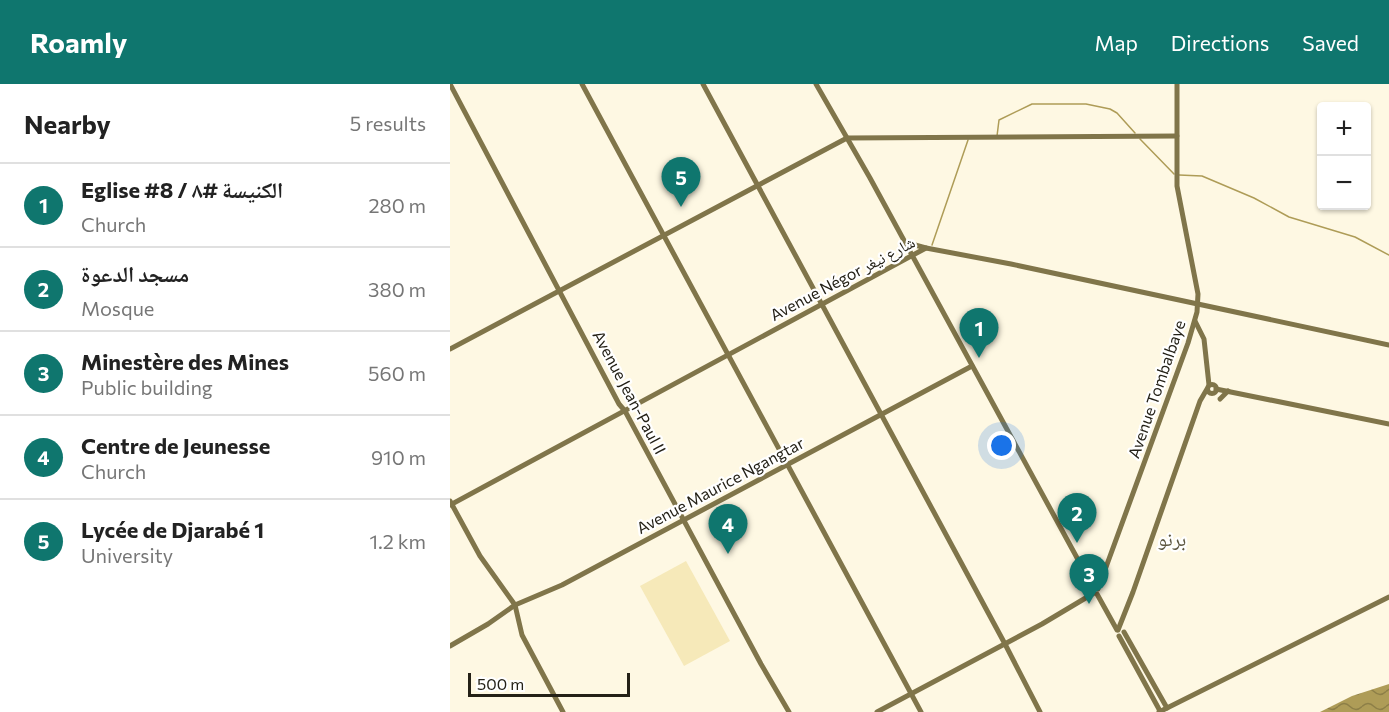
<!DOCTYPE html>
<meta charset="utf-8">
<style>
body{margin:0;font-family:Commissioner,"Noto Naskh Arabic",sans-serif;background:#f6f6f6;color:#222}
.controls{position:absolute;right:18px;top:18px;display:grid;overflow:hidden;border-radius:6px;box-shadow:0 2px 4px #0004}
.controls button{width:54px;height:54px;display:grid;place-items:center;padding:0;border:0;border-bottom:2px solid #e0e0e0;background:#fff;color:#222;font:30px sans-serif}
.scale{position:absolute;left:18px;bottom:15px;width:162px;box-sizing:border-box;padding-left:6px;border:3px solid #242117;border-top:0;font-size:16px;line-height:21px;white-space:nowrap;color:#242117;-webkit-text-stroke:4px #fff;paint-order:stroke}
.you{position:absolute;left:552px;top:362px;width:21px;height:21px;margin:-15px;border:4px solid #fff;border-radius:50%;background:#1a73e8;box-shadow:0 0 0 9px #1a73e833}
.badge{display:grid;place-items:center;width:39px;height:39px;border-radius:50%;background:#0f766e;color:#fff;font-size:20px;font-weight:700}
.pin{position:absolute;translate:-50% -50px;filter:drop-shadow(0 2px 3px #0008)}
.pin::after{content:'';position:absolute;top:32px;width:21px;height:18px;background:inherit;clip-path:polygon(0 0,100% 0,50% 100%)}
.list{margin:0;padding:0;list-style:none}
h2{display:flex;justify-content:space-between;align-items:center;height:78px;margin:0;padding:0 24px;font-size:26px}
h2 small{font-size:20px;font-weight:400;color:#767676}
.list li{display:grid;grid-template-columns:39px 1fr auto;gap:18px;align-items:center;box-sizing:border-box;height:84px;padding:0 24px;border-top:2px solid #e0e0e0}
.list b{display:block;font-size:22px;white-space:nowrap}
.list p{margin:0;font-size:20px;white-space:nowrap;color:#767676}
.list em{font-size:20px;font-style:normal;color:#767676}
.map{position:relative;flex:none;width:939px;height:628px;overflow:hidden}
header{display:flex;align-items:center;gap:36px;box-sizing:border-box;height:84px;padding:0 30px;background:#0f766e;color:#fff}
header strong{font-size:28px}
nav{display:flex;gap:33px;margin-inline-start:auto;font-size:21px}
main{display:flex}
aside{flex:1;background:#fff}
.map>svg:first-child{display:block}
</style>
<header>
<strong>Roamly</strong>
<nav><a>Map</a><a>Directions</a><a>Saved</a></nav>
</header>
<main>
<aside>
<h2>Nearby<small>5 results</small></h2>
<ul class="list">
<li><span class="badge">1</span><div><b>Eglise #8 / الكنيسة #٨</b><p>Church</p></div><em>280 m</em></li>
<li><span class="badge">2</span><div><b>مسجد الدعوة</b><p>Mosque</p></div><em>380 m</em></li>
<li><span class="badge">3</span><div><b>Minestère des Mines</b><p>Public building</p></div><em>560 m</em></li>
<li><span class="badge">4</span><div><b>Centre de Jeunesse</b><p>Church</p></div><em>910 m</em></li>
<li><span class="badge">5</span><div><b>Lycée de Djarabé 1</b><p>University</p></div><em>1.2 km</em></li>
</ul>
</aside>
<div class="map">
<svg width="939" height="628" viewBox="0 0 939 628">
<defs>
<pattern id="water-waves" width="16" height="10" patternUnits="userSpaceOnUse" patternTransform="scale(1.5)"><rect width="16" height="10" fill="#ae9c57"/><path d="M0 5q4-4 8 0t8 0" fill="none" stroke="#8d7f47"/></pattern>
</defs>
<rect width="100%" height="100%" fill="#fef8e3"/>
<polygon fill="#f6e9b9" points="236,477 280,557 234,582 190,502"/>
<polygon fill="url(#water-waves)" points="939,600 939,628 870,628 902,612"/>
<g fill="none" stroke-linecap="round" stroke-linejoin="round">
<g stroke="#ae9c57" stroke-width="1.5">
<polyline points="547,52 549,36 582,20 636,20 660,25 667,29 685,49"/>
<polyline points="690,55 724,90"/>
<polyline points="729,91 752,92 804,114 839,133 905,153 939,171"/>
<polyline points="482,161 518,56"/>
</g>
<g stroke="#80754a" stroke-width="5">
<polyline points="0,0 169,320 175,327 311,580 339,628"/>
<polyline points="132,0 471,628"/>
<polyline points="253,0 555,560 590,628"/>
<polyline points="366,0 420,94 644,505"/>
<polyline points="454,158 476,164"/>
<polyline points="745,237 754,255 759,301"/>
<polyline points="0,265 397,54 727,52"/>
<circle cx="762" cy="305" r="4.5"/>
<polyline points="766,305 939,340"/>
<polyline points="770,315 778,307"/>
<polyline points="0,417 30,472 65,521 72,551 113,628"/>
<polyline points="0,421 476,164 561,180 939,261"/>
<polyline points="648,505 738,259 747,228 748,210 727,102 727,0"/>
<polyline points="647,510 667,546"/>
<polyline points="668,546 683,508 750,317 757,305"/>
<polyline points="674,548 717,624"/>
<polyline points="669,552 710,627"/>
<polyline points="0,562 38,540 65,521 112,501 522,282"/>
<polyline points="427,628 592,540 644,509"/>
<polyline points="709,628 939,513"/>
</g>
</g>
<g text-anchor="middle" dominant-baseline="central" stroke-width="4.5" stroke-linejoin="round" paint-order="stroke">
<g font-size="16" fill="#242117" stroke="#fff">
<text transform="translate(392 194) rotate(-28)">Avenue Négor شارع نيغر</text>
<text transform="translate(706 305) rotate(-71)">Avenue Tombalbaye</text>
<text transform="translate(180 308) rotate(62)">Avenue Jean-Paul II</text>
<text transform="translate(270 401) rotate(-28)">Avenue Maurice Ngangtar</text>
</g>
<g font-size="20" fill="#5d5740" stroke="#fff">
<text x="722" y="454">برنو</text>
</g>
</g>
</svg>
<div class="controls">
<button>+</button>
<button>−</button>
</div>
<div class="scale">500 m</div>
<div class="you"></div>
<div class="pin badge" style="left:529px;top:274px">1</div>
<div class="pin badge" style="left:627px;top:459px">2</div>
<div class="pin badge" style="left:639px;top:520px">3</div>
<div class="pin badge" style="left:278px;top:470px">4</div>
<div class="pin badge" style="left:231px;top:123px">5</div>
</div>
</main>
